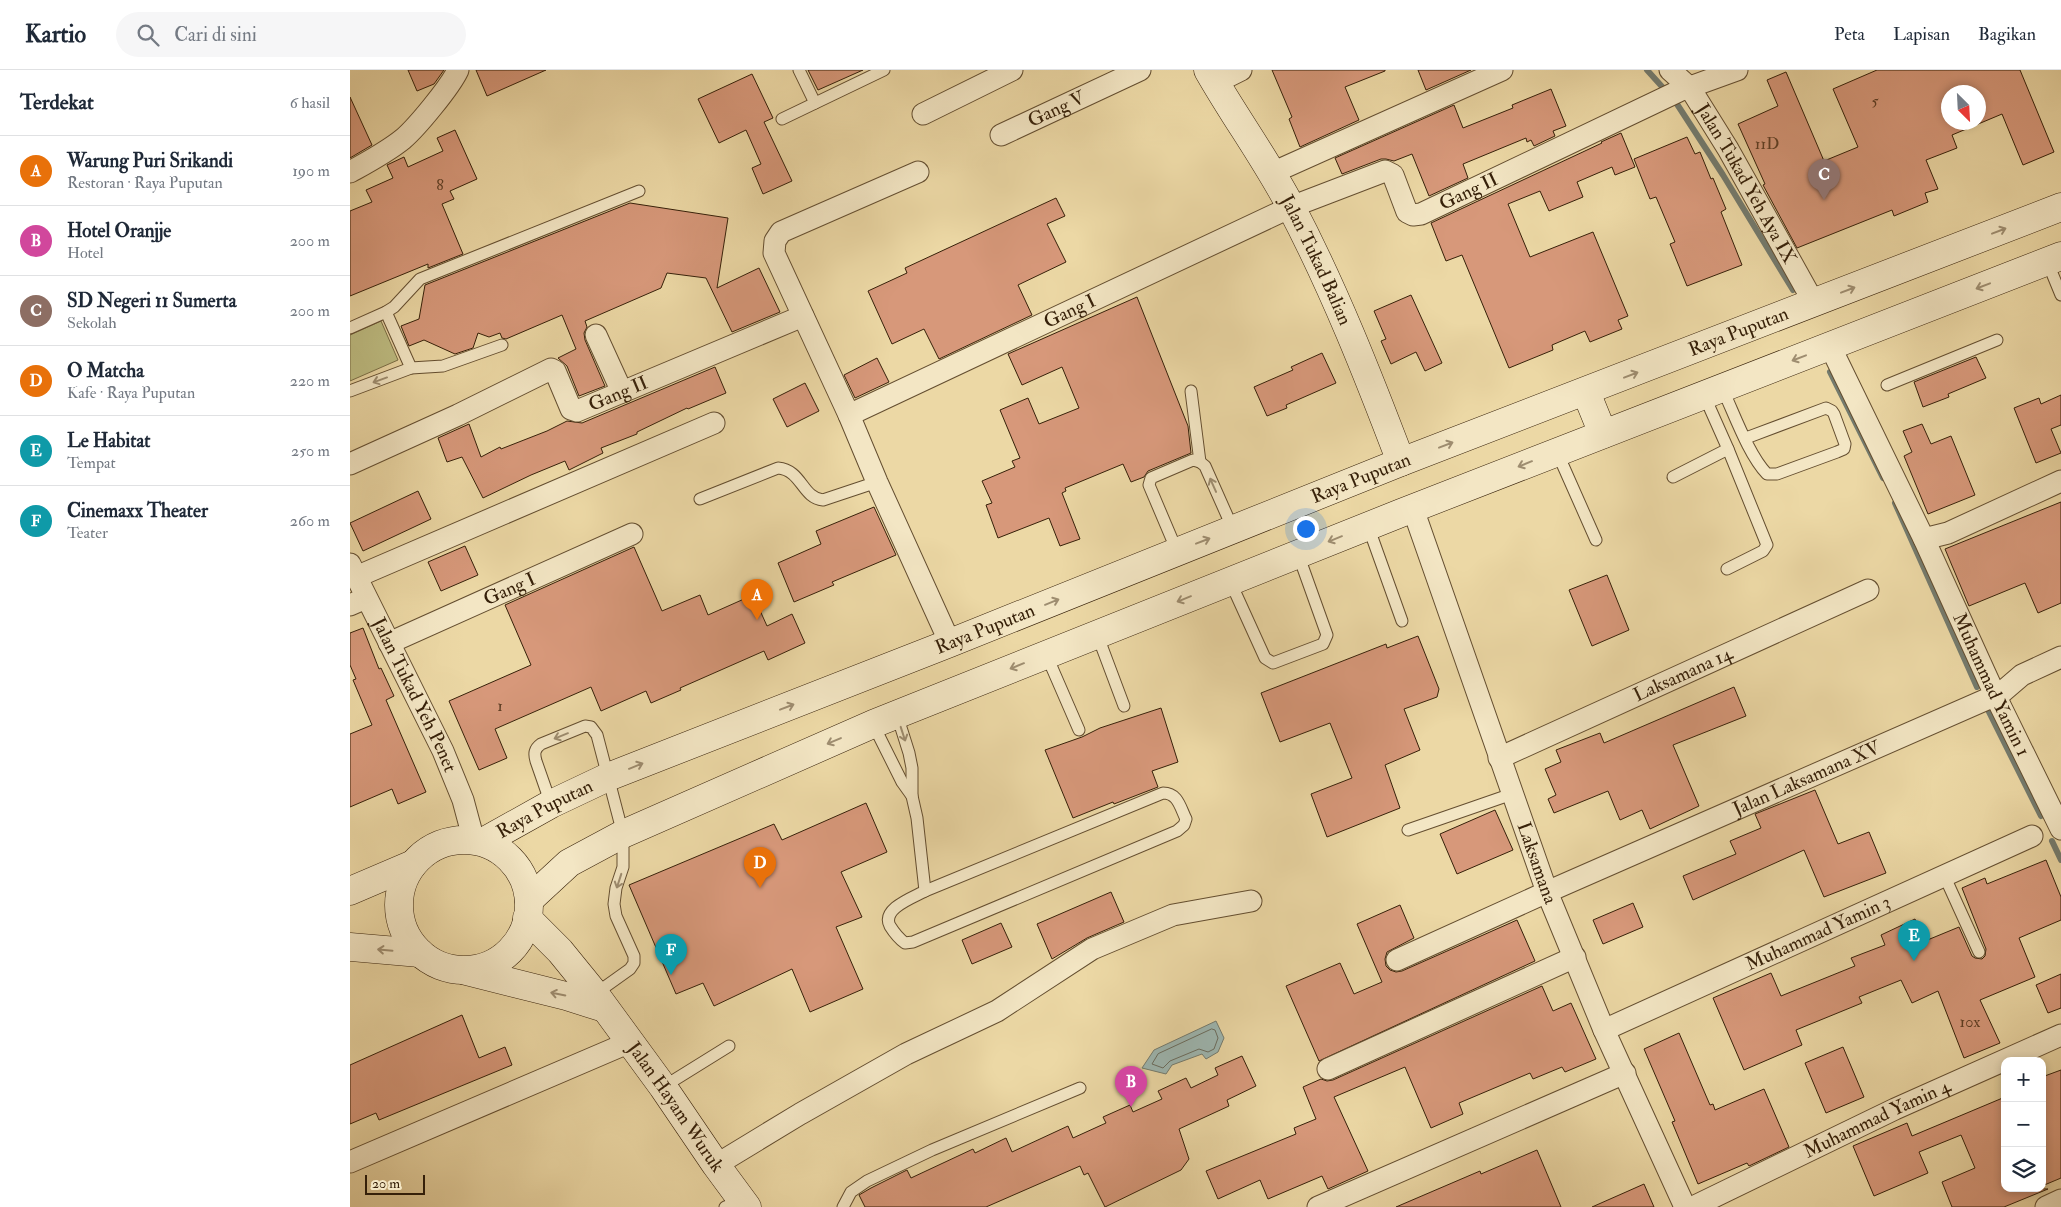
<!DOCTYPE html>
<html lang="id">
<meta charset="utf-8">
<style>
body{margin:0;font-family:"IM FELL Double Pica",serif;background:#f6f6f7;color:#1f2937}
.controls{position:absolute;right:15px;bottom:15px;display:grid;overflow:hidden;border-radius:10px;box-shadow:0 2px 8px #0003}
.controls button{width:45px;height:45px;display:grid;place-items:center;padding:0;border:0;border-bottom:1px solid #e0e1e3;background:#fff;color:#1f2937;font:25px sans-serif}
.compass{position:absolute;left:1591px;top:15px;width:45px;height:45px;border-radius:50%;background:#fff;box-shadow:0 2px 8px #0003;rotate:156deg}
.scale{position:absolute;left:15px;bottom:12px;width:60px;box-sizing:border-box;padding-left:5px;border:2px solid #362009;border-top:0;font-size:14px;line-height:18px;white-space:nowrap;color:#362009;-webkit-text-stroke:4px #f3e6c4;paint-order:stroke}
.you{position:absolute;left:955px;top:458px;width:18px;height:18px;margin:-12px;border:4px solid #fff;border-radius:50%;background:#1a73e8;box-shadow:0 0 0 8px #1a73e833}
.badge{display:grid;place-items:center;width:32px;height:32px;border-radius:50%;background:#8f2418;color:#fff;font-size:16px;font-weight:700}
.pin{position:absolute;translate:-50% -41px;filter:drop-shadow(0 1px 2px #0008)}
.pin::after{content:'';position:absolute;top:26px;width:18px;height:15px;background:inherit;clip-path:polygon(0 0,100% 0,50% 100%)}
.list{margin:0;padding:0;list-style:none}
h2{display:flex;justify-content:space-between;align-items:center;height:65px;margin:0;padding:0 20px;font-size:21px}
h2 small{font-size:16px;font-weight:400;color:#747a83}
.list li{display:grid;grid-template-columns:32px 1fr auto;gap:15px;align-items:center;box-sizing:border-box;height:70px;padding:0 20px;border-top:1px solid #e0e1e3}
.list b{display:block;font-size:19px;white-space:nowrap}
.list p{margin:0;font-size:16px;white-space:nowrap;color:#747a83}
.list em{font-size:16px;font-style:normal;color:#747a83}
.icon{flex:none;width:28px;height:28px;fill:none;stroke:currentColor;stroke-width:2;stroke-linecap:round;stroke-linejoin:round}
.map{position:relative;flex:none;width:1711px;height:1137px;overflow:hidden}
header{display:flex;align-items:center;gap:30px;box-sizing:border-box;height:70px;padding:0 25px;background:#fff;border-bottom:1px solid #e0e1e3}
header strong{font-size:24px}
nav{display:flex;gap:28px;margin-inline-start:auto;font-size:18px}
.search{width:350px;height:45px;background:#f6f6f7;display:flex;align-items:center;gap:12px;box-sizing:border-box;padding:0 18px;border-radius:28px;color:#747a83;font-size:19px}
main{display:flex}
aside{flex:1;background:#fff}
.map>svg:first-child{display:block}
</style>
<header>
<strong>Kartio</strong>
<div class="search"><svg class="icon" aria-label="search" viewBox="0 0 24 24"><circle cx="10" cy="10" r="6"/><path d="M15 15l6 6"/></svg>Cari di sini</div>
<nav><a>Peta</a><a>Lapisan</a><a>Bagikan</a></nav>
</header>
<main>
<aside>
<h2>Terdekat<small>6 hasil</small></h2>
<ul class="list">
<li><span class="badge" style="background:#e8710a">A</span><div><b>Warung Puri Srikandi</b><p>Restoran · Raya Puputan</p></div><em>190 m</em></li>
<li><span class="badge" style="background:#d1479c">B</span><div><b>Hotel Oranjje</b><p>Hotel</p></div><em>200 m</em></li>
<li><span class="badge" style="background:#8d6e63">C</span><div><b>SD Negeri 11 Sumerta</b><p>Sekolah</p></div><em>200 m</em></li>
<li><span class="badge" style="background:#e8710a">D</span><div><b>O Matcha</b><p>Kafe · Raya Puputan</p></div><em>220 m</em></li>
<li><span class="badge" style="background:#0f9aa8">E</span><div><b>Le Habitat</b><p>Tempat</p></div><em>250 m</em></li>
<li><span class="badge" style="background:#0f9aa8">F</span><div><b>Cinemaxx Theater</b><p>Teater</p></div><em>260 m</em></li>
</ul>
</aside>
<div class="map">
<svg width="1711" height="1137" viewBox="0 0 1711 1137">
<rect width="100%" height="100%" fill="#ecd8a5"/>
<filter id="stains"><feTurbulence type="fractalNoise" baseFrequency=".004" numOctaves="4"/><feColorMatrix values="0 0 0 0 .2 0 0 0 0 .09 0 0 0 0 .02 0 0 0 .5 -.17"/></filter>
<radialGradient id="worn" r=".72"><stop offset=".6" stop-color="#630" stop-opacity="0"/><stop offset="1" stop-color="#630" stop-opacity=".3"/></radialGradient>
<polygon fill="#bebd82" stroke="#7a6e46" points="31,251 48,290 0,311 0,265"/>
<polygon fill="#9db7b2" stroke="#747b6e" points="866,951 874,968 868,982 856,989 852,984 822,995 816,1004 792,998 804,980"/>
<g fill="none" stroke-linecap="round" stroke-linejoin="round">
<polygon stroke="#6a6c5e" stroke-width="1" points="862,959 865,960 868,968 864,979 858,982 849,979 820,991 813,998 802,994 808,984"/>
<g stroke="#747b6e" stroke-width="6">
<polyline points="1297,0 1325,31 1373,105 1443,220"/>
<polyline points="1480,302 1533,408"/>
<polyline points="1545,433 1627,617"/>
<polyline points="1639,642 1691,746"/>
<polyline points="1702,771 1711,790"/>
</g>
</g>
<g fill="#d7987a" stroke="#362009" fill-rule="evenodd">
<polygon points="58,0 94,0 84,14 67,21"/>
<polygon points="126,0 196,0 137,26"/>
<polygon points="458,0 513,0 468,20"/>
<polygon points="922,0 1035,0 1035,1 995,17 1009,50 950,77 939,49 942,47"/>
<polygon points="1068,0 1121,0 1076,20"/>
<path d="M1527,0h143l34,82 -31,13 -21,-51 -50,21 5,13 -31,12 12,29 -13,4 3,9 -34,14 -2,-6 -95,38 -34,-63 2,-1 -27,-60 40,-18 -11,-26 19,-8 38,89 34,-14 -25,-58zM1598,22h30v30h-30z"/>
<polygon points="402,4 423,48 414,52 442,111 413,124 402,98 411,94 396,60 369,73 348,29"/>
<polygon points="1201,19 1216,56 1203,61 1205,66 1184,76 1181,70 1177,72 1176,68 1113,94 1118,108 1079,126 1062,84 1044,91 1036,89 1031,89 992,104 985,88 1104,35 1113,58 1163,38 1162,35"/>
<polygon points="0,27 22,75 0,88"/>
<polygon points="105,60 127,109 100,121 104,129 92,134 113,184 78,198 78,194 0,226 0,141 22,132 16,120 43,108 37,95 54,87 58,97 93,81 87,68"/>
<polygon points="1271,63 1285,97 1265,105 1262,97 1227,112 1233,127 1199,141 1190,121 1158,134 1180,187 1243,162 1278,246 1268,250 1272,259 1240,272 1235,261 1202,275 1203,280 1159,298 1112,185 1096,191 1081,153 1252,73 1251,72"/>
<polygon points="1337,67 1345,84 1350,82 1361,109 1363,108 1376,139 1371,142 1392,195 1337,216 1320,174 1325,172 1306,127 1300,129 1284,89"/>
<polygon points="706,128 715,146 697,154 716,192 668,215 682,245 589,289 574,259 542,274 518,221 557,203 555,198"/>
<polygon points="280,133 378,148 367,218 409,198 430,242 382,262 356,208 317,203 311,218 235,251 237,257 234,263 235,270 255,316 229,326 217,296 208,288 226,279 212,245 156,269 152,268 150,263 139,267 128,263 123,278 105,284 74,270 59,276 51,256 69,249 75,215"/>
<polygon points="1061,225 1092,293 1075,301 1066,282 1041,294 1031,271 1036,269 1024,241"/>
<polygon points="787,227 838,356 841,383 798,401 794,407 781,412 773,394 715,418 716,421 712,423 730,469 710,476 699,448 648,468 636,435 642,433 632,411 665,397 662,391 670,388 650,340 678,328 689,354 729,338 712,297 672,315 658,284"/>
<polygon points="972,283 986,313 936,335 937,338 917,346 904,317 943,300 941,297"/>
<polygon points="1626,287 1636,308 1598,324 1599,327 1573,337 1564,312"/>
<polygon points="527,288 539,312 505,328 494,305"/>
<polygon points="365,297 376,323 338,339 337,338 287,362 287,364 251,378 253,383 219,400 215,391 181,405 133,428 112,387 97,392 88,368 119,354 131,387 150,377 151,379 197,361 217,351 232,353"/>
<polygon points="455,313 469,341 437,357 423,329"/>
<polygon points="1711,325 1711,355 1701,359 1711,383 1686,393 1664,338 1689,328 1691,334"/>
<polygon points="1572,354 1581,374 1601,366 1625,425 1578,444 1554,386 1562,382 1553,361"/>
<polygon points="68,421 81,449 13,481 0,453"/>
<polygon points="1711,432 1711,533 1688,543 1675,513 1619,536 1595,479"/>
<polygon points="524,437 546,485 482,512 484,515 444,532 428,493 471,474 466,461"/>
<polygon points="115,476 128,505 91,521 78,492"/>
<polygon points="284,477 312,541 350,525 358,545 403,525 417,556 442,544 455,573 418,590 414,581 330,618 331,620 301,633 296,621 251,641 241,617 145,659 157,688 129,700 99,631 181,595 155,535"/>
<polygon points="1257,505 1279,560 1242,576 1219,520"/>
<polygon points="13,558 29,599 31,598 44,626 36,630 76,722 48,734 42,719 0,737 0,664 22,655 3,610 6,609 0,595 0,563"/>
<polygon points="1068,566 1089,619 1087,627 1054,639 1070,680 1035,695 1050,738 977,767 961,724 1002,708 980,653 930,672 911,623 1036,574 1037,578"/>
<polygon points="1384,617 1396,646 1323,675 1349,736 1300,759 1292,740 1270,750 1258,721 1204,743 1198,729 1206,725 1195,699 1211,692 1206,680 1250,663 1254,673"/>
<polygon points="811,638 828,692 802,701 808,717 764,734 763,732 723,748 695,680 732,667 750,658"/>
<polygon points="1465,720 1488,774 1519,762 1536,803 1474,827 1454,780 1343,830 1333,806 1386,784 1380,771 1411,758 1405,744"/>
<polygon points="516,733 537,782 491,802 512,847 486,857 513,919 460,942 442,899 364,936 353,913 326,924 279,815 424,754 432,770"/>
<polygon points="1145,740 1163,780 1107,804 1090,764"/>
<polygon points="1696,790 1711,827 1711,850 1669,868 1685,907 1630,930 1650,973 1614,988 1588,921 1562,933 1551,910 1509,927 1512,933 1446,960 1452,975 1394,1000 1363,928 1421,903 1431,926 1505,896 1501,888 1535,875 1531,865 1565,849 1575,871 1609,857 1622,886 1625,888 1632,889 1635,886 1636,879 1612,818 1635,808 1637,814"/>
<polygon points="761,822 774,852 737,868 702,889 687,854"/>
<polygon points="1283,833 1293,857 1253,874 1243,850"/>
<polygon points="1050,835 1064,868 1037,882 1035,889 1036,896 1040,900 1046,902 1052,901 1167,850 1185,891 969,991 936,916 990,893 1004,924 1032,912 1007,854"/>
<polygon points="651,853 662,877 622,894 612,870"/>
<polygon points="1711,904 1711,938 1698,943 1686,915"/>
<polygon points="1192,916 1203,941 1221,933 1246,989 1215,1002 1212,997 1183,1009 1180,1003 1109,1033 1113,1044 1081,1058 1055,997 984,1027 1018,1101 978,1119 972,1106 918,1129 910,1110 868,1129 856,1101 946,1064 944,1058 966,1049 953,1017 971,1009 977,1011 983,1010"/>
<polygon points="112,945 129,988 155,977 162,995 29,1050 26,1043 0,1054 0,995"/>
<polygon points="1329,963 1360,1035 1363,1034 1365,1040 1414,1019 1439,1077 1399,1096 1397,1093 1348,1114 1322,1052 1325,1051 1294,979"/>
<polygon points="1493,977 1514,1027 1476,1043 1455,993"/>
<polygon points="892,986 906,1016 877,1030 879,1036 829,1059 839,1089 831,1100 755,1137 738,1103 734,1105 730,1096 636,1137 515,1137 509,1125 521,1118 557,1100 561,1108 623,1079 625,1083 656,1068 662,1082 718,1056 723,1068 756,1053 753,1047 780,1035 783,1042 812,1029 808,1021 836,1008 841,1018 868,1005 865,998"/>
<polygon points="1711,1000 1711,1108 1692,1116 1692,1007"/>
<polygon points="1655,1027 1655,1118 1698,1119 1654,1137 1602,1137 1592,1112 1625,1098 1611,1065 1569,1082 1578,1103 1524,1126 1503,1076 1557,1053 1562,1066"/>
<polygon points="1187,1080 1211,1137 1046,1137 1130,1101 1131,1104"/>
<polygon points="1294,1114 1304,1137 1242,1137 1276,1122"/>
</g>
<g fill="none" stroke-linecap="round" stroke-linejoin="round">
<defs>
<g id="lane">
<polyline points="449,0 465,33"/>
<polyline points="432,49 534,0"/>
<polyline points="1697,191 1711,225"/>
<polyline points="36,242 61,298"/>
<polyline points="0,258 36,242 44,237 70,209 289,121"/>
<polyline points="1537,315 1647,270"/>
<path d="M1372,318c12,25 26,66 45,86h10l60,-22 7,-3 1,-5 -11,-30 -2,-3 -6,-3 -80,30"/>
<polyline points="0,321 61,298 93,296 152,275"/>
<polyline points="841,321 850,392"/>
<polyline points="1207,382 1246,470"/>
<polyline points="1323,407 1378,379 1354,325"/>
<path d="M350,429l78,-31c24,2 24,30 45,32l54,-18"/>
<polyline points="1018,456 1052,551"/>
<polyline points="827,481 799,415 801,408 843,390 850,392 855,396 883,459"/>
<polyline points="1377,499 1413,481 1417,475 1378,379"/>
<polyline points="880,511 915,588 923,593 973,574 977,565 948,484"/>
<polyline points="747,564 774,636"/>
<polyline points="696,584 729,660"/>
<polyline points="547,645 559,683 562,698 562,726 567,748 575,821"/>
<polyline points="523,654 552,712 562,726"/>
<path d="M813,723c15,0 17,14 23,26l-2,6 -7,6 -264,111 -8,1c-7,-5 -10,-9 -15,-17 -9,-17 22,-28 35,-35z"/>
<path d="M201,734l-15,-43c-2,-7 -2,-12 5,-17l44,-18 6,1 6,8 26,99v33l-7,21 -2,16 2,12 18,40v7l-4,6 -35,25"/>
<polyline points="1058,760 1162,724"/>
<polyline points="1594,805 1629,882"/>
<polyline points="313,1017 379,976"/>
<polyline points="375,1137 392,1130"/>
<polyline points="493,1137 501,1122 517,1111 582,1080 730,1018"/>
</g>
<g id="street">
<path id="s1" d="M1320,0l20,18 38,61 86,154"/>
<polyline points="865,13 891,0"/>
<polyline points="573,44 662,0"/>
<path id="s2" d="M651,65l139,-65"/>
<path d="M0,102c18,-10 37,-20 53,-33 14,-12 47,-52 55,-69"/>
<polyline points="568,102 431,162 425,171 424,183 499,345 527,412 600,573"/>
<polyline points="922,103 1152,0"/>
<polyline points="246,265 272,322"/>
<path id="s3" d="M1480,276l94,193 71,156 66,134"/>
<path id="s4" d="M499,345l442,-208 94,-36 8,4 14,37 6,3 8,-1 258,-123 58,-21"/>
<path id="s5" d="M0,394l108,-49 93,-46 4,2 16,38 6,2 226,-95"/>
<path id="s6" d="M1063,439l134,383 57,138 81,177"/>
<polyline points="1574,469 1598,463 1711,411"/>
<path id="s7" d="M0,494l93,187 20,49 11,41"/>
<polyline points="6,507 364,353"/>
<polyline points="0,535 16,528"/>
<path id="s8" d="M39,573l243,-109"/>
<path id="s9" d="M1149,688l369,-168"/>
<path id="s10" d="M1047,890l150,-68 454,-199 21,-18 39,-18"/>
<path id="s11" d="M1254,960l428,-194"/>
<polyline points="978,999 1225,887"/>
<polyline points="0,1092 280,972"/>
<polyline points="366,1095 450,1044 556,984 647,941 742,879 823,845 901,831"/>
<polyline points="968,1137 1275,1003"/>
<path id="s12" d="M1343,1137l202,-98 166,-74"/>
<polyline points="1696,1137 1711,1130"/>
</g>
<g id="secondary">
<path id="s13" d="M858,0c26,46 58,89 83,137 43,82 77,168 110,255"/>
<polyline points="1236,322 1253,364"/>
<circle cx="114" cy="835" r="65"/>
<path id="s14" d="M133,772l68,-38 57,-27 342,-134 451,-181 660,-255"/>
<polyline points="0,821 63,794"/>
<polyline points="179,830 219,793 273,764 523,654 1051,443 1711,186"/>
<path id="s15" d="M177,848l33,33 35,43 68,93 53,78 31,42"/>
<polyline points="0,877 70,883"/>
<polyline points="116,901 216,926 254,938"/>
</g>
</defs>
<use href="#lane" stroke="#644e30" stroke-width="13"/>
<use href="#street" stroke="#644e30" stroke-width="23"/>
<use href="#secondary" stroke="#362009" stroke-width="29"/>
<use href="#lane" stroke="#f3e6c4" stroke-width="11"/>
<use href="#street" stroke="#f3e6c4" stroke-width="21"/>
<use href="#secondary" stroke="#f3e6c4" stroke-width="28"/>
</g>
<defs><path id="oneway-shaft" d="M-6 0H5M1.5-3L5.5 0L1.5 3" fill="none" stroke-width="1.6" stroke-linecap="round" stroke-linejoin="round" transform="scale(1.25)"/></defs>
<g stroke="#9e8d70">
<use href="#oneway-shaft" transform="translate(1649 161) rotate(-21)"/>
<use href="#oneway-shaft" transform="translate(1633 216) rotate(159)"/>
<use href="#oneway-shaft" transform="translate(1498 220) rotate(-21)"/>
<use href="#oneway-shaft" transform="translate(1449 288) rotate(159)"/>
<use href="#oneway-shaft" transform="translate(1281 305) rotate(-21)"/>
<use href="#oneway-shaft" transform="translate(30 310) rotate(160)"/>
<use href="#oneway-shaft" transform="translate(1096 375) rotate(-21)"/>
<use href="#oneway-shaft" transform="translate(1175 394) rotate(158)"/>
<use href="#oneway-shaft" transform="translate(863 415) rotate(-114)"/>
<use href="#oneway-shaft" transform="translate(985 469) rotate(158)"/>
<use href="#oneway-shaft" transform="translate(853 471) rotate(-21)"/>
<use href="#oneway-shaft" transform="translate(834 529) rotate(158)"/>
<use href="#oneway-shaft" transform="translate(702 532) rotate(-22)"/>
<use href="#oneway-shaft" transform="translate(667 596) rotate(158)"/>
<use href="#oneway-shaft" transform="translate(437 637) rotate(-21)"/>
<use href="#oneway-shaft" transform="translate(553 664) rotate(72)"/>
<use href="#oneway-shaft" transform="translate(211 666) rotate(158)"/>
<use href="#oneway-shaft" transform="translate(484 671) rotate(157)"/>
<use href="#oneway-shaft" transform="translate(286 696) rotate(-22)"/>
<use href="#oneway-shaft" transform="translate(269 811) rotate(108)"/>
<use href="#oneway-shaft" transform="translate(35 880) rotate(-175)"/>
<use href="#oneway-shaft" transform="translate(208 924) rotate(-169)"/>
</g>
<g text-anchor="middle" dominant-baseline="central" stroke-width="5" stroke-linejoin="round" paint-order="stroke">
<g font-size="16" fill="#5e3e25">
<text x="1525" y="31">5</text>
<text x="1417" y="74">11D</text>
<text x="90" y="115">8</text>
<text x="150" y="636">1</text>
<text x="1620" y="952">10x</text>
</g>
<g font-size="19" fill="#362009" stroke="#f3e6c4">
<text stroke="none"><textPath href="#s2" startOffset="61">Gang V</textPath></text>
<text stroke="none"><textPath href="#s1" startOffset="138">Jalan Tukad Yeh Aya IX</textPath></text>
<text stroke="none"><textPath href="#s4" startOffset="705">Gang II</textPath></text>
<text stroke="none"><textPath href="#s13" startOffset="219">Jalan Tukad Balian</textPath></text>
<text stroke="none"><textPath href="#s4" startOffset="244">Gang I</textPath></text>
<text stroke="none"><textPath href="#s14" startOffset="1356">Raya Puputan</textPath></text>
<text stroke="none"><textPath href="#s5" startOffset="319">Gang II</textPath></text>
<text stroke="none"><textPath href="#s14" startOffset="951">Raya Puputan</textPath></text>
<text stroke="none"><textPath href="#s8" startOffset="132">Gang I</textPath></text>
<text stroke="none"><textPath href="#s14" startOffset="546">Raya Puputan</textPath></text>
<text stroke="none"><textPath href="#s9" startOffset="202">Laksamana 14</textPath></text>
<text stroke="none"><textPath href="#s3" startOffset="375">Muhammad Yamin 1</textPath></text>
<text stroke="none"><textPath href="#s7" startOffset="146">Jalan Tukad Yeh Penet</textPath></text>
<text stroke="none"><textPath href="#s10" startOffset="448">Jalan Laksamana XV</textPath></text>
<text stroke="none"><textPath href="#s14" startOffset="70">Raya Puputan</textPath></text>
<text stroke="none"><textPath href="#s6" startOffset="375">Laksamana</textPath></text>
<text stroke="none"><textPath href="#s11" startOffset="235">Muhammad Yamin 3</textPath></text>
<text stroke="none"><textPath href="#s15" startOffset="241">Jalan Hayam Wuruk</textPath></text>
<text stroke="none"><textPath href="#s12" startOffset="204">Muhammad Yamin 4</textPath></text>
</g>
</g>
<rect width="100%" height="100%" filter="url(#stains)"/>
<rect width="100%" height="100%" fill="url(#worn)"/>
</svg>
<div class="controls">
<button>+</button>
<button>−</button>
<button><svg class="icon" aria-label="layers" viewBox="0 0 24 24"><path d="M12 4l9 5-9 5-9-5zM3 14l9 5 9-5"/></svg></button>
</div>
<svg class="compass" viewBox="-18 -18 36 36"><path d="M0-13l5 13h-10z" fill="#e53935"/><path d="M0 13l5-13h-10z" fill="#747a83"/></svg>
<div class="scale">20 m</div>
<div class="you"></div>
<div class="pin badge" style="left:407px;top:550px;background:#e8710a">A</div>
<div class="pin badge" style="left:781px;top:1037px;background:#d1479c">B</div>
<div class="pin badge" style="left:1474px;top:130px;background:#8d6e63">C</div>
<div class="pin badge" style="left:410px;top:818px;background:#e8710a">D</div>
<div class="pin badge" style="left:1564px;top:891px;background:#0f9aa8">E</div>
<div class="pin badge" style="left:321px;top:905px;background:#0f9aa8">F</div>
</div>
</main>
